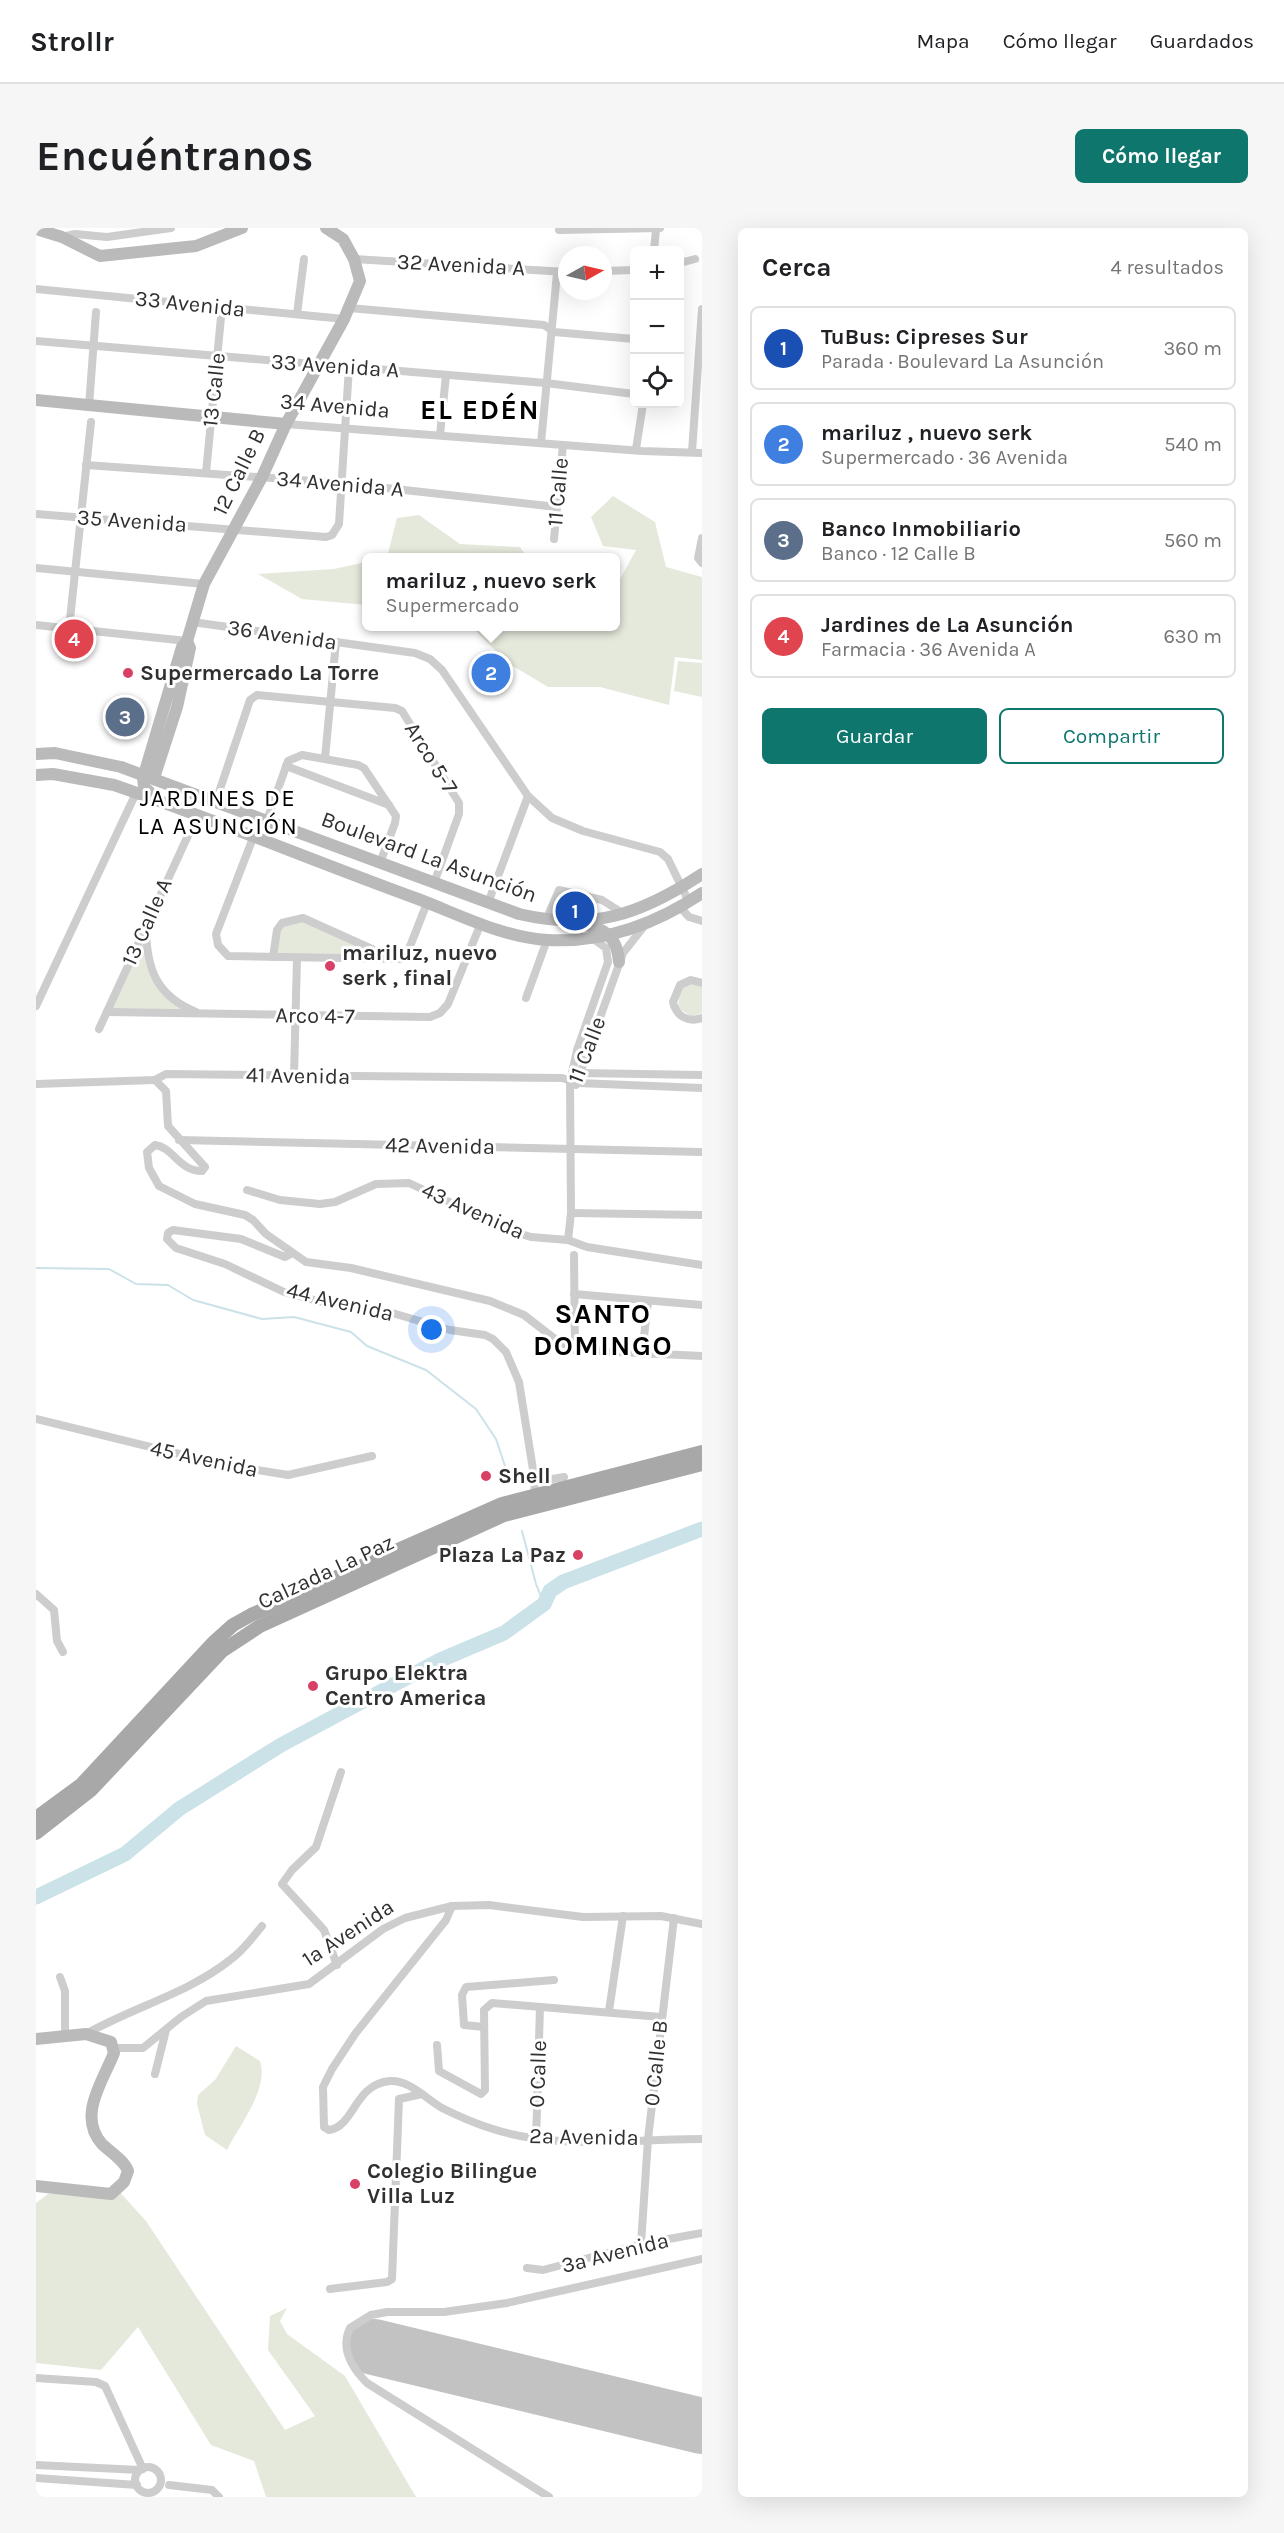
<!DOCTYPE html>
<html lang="es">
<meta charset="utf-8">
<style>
body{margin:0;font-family:Karla,sans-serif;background:#f6f6f6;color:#202124}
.controls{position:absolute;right:18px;top:18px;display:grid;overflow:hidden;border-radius:9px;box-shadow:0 6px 24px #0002}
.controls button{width:54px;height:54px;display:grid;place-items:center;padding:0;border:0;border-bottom:2px solid #e0e0e0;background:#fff;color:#202124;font:30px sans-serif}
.compass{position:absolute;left:522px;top:18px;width:54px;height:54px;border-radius:50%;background:#fff;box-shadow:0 6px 24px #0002;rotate:82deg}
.you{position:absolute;left:396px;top:1102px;width:21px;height:21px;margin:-15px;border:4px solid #fff;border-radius:50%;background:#1a73e8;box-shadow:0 0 0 9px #1a73e833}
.badge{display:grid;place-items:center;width:39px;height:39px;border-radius:50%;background:#0f766e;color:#fff;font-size:20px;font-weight:700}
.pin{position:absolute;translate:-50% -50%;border:3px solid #fff;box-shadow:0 2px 6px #0006}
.popup{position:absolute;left:326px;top:325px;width:258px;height:78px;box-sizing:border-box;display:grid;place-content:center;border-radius:9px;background:#fff;filter:drop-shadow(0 2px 4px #0005);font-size:20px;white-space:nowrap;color:#757577}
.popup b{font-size:22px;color:#202124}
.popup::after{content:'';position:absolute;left:50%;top:100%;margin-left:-12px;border:12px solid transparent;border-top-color:#fff}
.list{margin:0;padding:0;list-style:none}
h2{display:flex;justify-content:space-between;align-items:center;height:78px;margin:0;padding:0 24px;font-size:26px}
h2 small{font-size:20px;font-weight:400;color:#757577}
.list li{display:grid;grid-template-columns:39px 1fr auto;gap:18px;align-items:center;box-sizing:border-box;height:84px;margin:0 12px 12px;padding:0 12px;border:2px solid #e0e0e0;border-radius:9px}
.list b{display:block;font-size:22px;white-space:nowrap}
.list p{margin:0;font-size:20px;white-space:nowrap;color:#757577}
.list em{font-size:20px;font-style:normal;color:#757577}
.actions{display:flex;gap:12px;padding:18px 24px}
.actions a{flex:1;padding:14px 0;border:2px solid #0f766e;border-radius:9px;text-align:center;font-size:21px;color:#0f766e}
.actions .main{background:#0f766e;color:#fff}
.icon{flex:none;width:33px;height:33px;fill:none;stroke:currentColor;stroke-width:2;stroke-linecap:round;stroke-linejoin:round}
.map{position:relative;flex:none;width:666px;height:2269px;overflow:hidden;border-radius:9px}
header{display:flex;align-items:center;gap:36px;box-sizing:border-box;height:84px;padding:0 30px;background:#fff;border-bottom:2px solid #e0e0e0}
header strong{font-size:28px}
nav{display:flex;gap:33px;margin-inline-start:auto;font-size:21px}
.intro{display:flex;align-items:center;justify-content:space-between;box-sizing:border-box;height:144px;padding:0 36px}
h1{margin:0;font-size:42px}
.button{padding:15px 27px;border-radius:9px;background:#0f766e;color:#fff;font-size:21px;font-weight:700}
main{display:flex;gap:36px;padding:0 36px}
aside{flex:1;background:#fff;border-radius:9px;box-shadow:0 6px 24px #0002}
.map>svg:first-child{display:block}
</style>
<header>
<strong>Strollr</strong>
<nav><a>Mapa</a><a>Cómo llegar</a><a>Guardados</a></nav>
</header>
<div class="intro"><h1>Encuéntranos</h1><a class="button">Cómo llegar</a></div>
<main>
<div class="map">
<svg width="666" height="2269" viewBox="0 0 666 2269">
<rect width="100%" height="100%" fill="#fff"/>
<g fill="#e5e9dc">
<polygon points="577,268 619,294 630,339 666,349 666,432 639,429 633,477 564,459 512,459 472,435 436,399 580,398 580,354 583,353 600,322 567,318 555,289"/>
<polygon points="383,287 424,316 484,319 491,329 348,329 351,329 361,290"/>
<polygon points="330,334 330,377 266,371 222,346 298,341"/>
<polygon points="642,433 666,435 666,469 638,463"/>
<polygon points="266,692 335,723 338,728 240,727 241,712 248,697"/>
<path d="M108,711c-2,34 15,54 42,73l-75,-3z"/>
<polygon points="655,755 666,758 666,785 656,789 642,780 644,762"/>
<path d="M200,1818l24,15c9,28 -20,63 -33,89l-22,-15 -8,-31 1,-9 17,-15z"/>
<polygon points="51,1960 81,1961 110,1993 249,2202 279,2188 232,2122 234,2088 251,2080 244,2093 251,2106 309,2148 380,2269 230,2269 218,2233 175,2217 102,2099 65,2142 0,2135 0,1975 12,1966"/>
</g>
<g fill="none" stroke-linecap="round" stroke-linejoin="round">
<g stroke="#cae2e8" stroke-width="2">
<polyline points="0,1040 73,1041 100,1056 132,1057 157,1072 226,1091 258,1089 315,1104 331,1118 390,1142 440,1181 460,1211 472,1247"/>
<polyline points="486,1303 500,1356 508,1376"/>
</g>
<polyline stroke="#cae2e8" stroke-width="15" points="0,1669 89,1626 143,1581 245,1517 402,1433 468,1405 508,1376 514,1363 527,1354 666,1301"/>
<polyline stroke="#c2c2c2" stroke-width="56" points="338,2119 666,2198"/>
<g stroke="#cdcdcd" stroke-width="8">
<polyline points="523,2 624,0"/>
<polyline points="26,9 39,6 71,9 135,0"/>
<polyline points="618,22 620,2"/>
<polyline points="318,31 531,44"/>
<polyline points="644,35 659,31"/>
<polyline points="567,43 598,42"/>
<polyline points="0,61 308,91"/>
<polyline points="313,80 508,97 518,104 598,111"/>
<polyline points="261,86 268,31"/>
<polyline points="0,113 510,155 598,166"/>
<polyline points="53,178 60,84"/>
<polyline points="250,196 606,223 666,225"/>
<polyline points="404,207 410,147"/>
<polyline points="505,215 521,45"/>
<polyline points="600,221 607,176"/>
<polyline points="656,224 666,81"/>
<polyline points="50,237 305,255 521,279"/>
<polyline points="170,245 186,79"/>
<polyline points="0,286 290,309 296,307 303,296 313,139"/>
<polyline points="666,310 662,330 666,335"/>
<polyline points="518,311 527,217"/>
<polyline points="0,340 168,356"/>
<polyline points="156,394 379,425 394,431 406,442 492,568 516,590 547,603 624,624 632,631 653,674"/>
<polyline points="0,397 151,413"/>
<polyline points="33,401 55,194"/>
<polyline points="289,530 300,414"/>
<polyline points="250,538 353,577"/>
<polyline points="180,573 214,472 221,467 359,480 366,483 423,575 423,586 398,655"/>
<polyline points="231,592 252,533 266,527 322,537 328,540 360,588 359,595 344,635"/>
<polyline points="217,610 180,706 182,717 192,728 365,731 371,726 391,675"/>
<polyline points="452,675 492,568"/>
<polyline points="644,679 653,689 666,693"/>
<polyline points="510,692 523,662 566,672 588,686"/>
<path d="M110,702c1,40 11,66 50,82"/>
<polyline points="237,729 241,702 246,695 267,690 336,721 344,731"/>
<path d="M666,755l-11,-3 -11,5 -7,17c3,14 15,21 29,16"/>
<polyline points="490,770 511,712"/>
<polyline points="0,778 100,565"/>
<polyline points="71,784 394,789 404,785 412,776 445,695"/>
<polyline points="63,801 161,588"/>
<polyline points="543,845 666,847"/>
<polyline points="258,848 261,730"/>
<path d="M119,852l11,11 2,35 37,41 -3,4c-23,0 -29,-24 -47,-26l-8,7 2,16 10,18 36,18 50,11 8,5 13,14 40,28 45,6 139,33 34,14 31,24 20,11 127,6"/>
<polyline points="0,856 119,852 130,846 526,850 542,855 666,860"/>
<polyline points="540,857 587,725 609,697"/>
<polyline points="143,912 666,924"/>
<polyline points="211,962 244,972 284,976 299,974 340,956 373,955 475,1003 495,1009 532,1012 551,1019 666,1037"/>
<polyline points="535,985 666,987"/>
<polyline points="532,1012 535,985 534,854 541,822 572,734 570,720 556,710"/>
<polyline points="256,1025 249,1029 205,1011 137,1002 132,1005 131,1011 140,1020 189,1036 248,1064 282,1073 353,1084 414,1102 449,1107 457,1111 470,1124 483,1154 499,1254 498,1267"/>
<polyline points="538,1027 539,1122"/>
<polyline points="538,1066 666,1077"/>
<polyline points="606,1126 612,1074"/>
<polyline points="0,1191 184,1236 252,1247 336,1228"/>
<polyline points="499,1254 528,1249"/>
<polyline points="0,1366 18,1382 21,1413 27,1424"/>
<path d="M416,1678l-6,14 -91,114 -23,35 -9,18 1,40 5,3c26,-4 25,-46 61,-49 20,-1 36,18 52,27 16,8 34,16 51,21 64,21 142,10 209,10"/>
<polyline points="301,1737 288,1702 246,1656 256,1642 280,1619 305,1544"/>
<polyline points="24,1749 29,1763 29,1807"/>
<polyline points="573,1783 587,1688"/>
<polyline points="448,1799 428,1797 426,1767 430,1759 518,1752"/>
<path d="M50,1806c47,-27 101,-40 144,-74 13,-9 22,-22 32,-34"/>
<polyline points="401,1817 403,1843 445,1866 449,1862 448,1782 456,1775 625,1789"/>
<polyline points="78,1820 107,1820 145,1789 170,1773 273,1756 347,1701 369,1690 416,1678 453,1677 547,1689 625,1688 666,1696"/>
<polyline points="119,1846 130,1802"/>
<polyline points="500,1913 504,1779"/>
<polyline points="605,2016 612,1911 638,1690"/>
<polyline points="491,2040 507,2042 605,2016 666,2005"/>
<polyline points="294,2061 351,2054 356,2051 363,1871 386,1866"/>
<polyline points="0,2150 60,2154 69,2158 107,2241"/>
<polyline points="0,2237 104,2242"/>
<circle cx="112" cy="2252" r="13"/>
<polyline points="0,2250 101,2257"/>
<polyline points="133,2257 176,2262 183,2269"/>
<path d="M513,2269l-182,-114c-15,-15 -27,-34 -17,-55l21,-13 16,-3h57l63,-9 195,-44"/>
</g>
<g stroke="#bababa" stroke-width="12">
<polyline points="0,1 26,9 64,28 160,18 206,0"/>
<polyline points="0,172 250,196"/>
<path d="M0,526l19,-1 66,14 398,147c73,17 121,1 183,-40"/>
<path d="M0,547l17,-1 61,11c102,35 202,77 304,114 40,15 86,39 130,41 56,3 108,-16 154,-47"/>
<polyline points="118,550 141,479 154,420 151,413"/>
<polyline points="119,569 108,559 107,550 146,419 151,413 168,356 226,249 250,196 308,91 324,53 318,31 307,11 290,0"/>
<path d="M544,696c25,4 37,12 39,38"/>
<path d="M0,1811l50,-5 25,8 3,11c-11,28 -37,63 -12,91 8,8 22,16 26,27l-4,11 -13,12 -75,-8"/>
</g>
<g stroke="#a8a8a8" stroke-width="14">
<polyline points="0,1590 45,1557 177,1415 197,1397 215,1387 466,1276 666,1224"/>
<polyline points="0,1605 55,1562 186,1423 224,1398 468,1287 666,1236"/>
</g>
</g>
<g fill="#d94065" stroke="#fff" stroke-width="2">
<circle cx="92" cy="445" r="6"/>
<circle cx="294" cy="738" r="6"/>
<circle cx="450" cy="1248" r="6"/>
<circle cx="542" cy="1327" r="6"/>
<circle cx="277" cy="1458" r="6"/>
<circle cx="319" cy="1956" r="6"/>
</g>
<g text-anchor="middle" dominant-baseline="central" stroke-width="6" stroke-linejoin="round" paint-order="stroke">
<g font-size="22" fill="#303030" stroke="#fff">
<text transform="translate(425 37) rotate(3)">32 Avenida A</text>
<text transform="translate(154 76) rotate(6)">33 Avenida</text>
<text transform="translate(299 138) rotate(4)">33 Avenida A</text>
<text transform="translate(178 162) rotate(-84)">13 Calle</text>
<text transform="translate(299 178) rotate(5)">34 Avenida</text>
<text transform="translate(203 244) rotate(-64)">12 Calle B</text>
<text transform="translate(304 256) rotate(5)">34 Avenida A</text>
<text transform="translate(522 264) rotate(-85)">11 Calle</text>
<text transform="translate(96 293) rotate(4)">35 Avenida</text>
<text transform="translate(246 407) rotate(8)">36 Avenida</text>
<text transform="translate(395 530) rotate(58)">Arco 5-7</text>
<text transform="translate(393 629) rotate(20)">Boulevard La Asunción</text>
<text transform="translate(111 694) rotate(-66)">13 Calle A</text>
<text transform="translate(279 788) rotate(1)">Arco 4-7</text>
<text transform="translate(551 822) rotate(-69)">11 Calle</text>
<text transform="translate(262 848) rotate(1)">41 Avenida</text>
<text transform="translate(404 918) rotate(1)">42 Avenida</text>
<text transform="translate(437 983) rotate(24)">43 Avenida</text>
<text transform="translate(304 1074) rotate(13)">44 Avenida</text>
<text transform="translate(168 1231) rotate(12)">45 Avenida</text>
<text transform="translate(290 1344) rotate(-25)">Calzada La Paz</text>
<text transform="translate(312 1705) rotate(-33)">1a Avenida</text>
<text transform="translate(620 1835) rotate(-84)">0 Calle B</text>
<text transform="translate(502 1846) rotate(-88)">0 Calle</text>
<text transform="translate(548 1909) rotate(1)">2a Avenida</text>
<text transform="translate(579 2025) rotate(-14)">3a Avenida</text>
</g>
<g font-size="22" font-weight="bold" fill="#303030" stroke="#fff" text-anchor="start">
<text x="104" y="445">Supermercado La Torre</text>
<text x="306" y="725">mariluz, nuevo<tspan x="306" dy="25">serk , final</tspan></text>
<text x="462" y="1248">Shell</text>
<text x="530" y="1327" text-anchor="end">Plaza La Paz</text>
<text x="289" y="1445">Grupo Elektra<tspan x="289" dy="25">Centro America</tspan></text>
<text x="331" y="1943">Colegio Bilingue<tspan x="331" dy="25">Villa Luz</tspan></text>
</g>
<g font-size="24" letter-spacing="1.5" fill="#000" stroke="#fff">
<text x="182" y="570">JARDINES DE<tspan x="182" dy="28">LA ASUNCIÓN</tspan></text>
</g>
<g font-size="28" font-weight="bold" letter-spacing="1.5" fill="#000" stroke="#fff">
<text x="444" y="181">EL EDÉN</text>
<text x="567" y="1085">SANTO<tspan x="567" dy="32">DOMINGO</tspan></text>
</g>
</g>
</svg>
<div class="controls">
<button>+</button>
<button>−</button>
<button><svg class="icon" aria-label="locate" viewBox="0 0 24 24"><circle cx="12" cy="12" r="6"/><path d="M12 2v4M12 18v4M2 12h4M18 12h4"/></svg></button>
</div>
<svg class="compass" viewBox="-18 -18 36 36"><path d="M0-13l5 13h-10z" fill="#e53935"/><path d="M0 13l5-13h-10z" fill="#757577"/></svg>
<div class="you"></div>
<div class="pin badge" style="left:539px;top:683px;background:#1a4fb4">1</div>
<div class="pin badge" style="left:455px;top:445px;background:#3f7fe0">2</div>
<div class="popup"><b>mariluz , nuevo serk</b>Supermercado</div>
<div class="pin badge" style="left:89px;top:489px;background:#5c6f8a">3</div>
<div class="pin badge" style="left:38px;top:411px;background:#e0444e">4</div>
</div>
<aside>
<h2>Cerca<small>4 resultados</small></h2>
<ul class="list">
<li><span class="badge" style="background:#1a4fb4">1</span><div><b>TuBus: Cipreses Sur</b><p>Parada · Boulevard La Asunción</p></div><em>360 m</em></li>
<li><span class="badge" style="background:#3f7fe0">2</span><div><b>mariluz , nuevo serk</b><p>Supermercado · 36 Avenida</p></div><em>540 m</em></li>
<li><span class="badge" style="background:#5c6f8a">3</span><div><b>Banco Inmobiliario</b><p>Banco · 12 Calle B</p></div><em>560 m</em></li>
<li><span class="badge" style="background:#e0444e">4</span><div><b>Jardines de La Asunción</b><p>Farmacia · 36 Avenida A</p></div><em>630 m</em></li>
</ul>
<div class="actions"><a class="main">Guardar</a><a>Compartir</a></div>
</aside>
</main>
